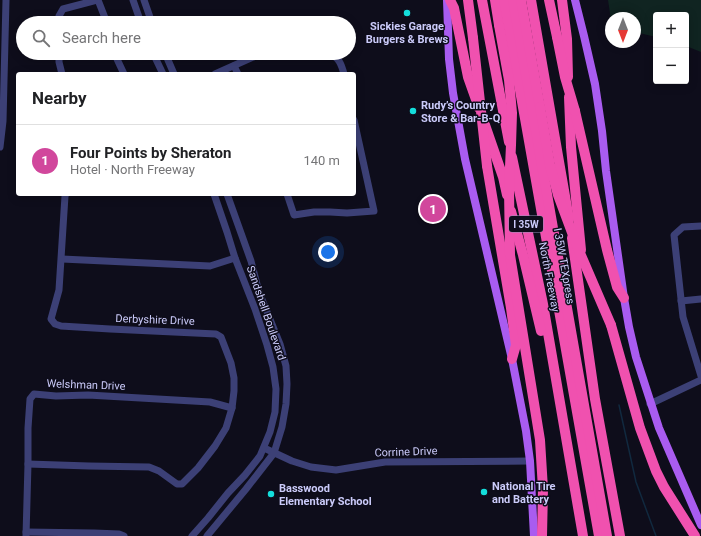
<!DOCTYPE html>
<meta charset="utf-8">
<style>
body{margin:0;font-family:Roboto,sans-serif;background:#f2f2f2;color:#202124}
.controls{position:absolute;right:12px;top:12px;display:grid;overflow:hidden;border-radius:4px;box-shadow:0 2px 10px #0003}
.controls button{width:36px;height:36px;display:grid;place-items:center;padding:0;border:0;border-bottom:1px solid #e0e0e0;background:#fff;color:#202124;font:20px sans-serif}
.compass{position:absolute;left:605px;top:12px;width:36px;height:36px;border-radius:50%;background:#fff;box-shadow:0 2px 10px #0003;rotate:180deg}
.you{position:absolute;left:328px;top:252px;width:14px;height:14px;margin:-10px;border:3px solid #fff;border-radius:50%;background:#1a73e8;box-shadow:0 0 0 6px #1a73e833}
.badge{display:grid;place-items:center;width:26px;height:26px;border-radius:50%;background:#7c3aed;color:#fff;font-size:13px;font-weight:700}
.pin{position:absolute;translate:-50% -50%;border:2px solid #fff;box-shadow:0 1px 4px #0006}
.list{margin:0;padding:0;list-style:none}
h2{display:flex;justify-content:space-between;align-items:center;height:52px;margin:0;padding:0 16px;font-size:17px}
h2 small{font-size:13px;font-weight:400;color:#757577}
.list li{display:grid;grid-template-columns:26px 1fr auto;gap:12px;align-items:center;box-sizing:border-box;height:72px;padding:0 16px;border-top:1px solid #e0e0e0}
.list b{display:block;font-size:15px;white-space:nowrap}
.list p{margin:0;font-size:13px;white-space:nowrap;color:#757577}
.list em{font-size:13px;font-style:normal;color:#757577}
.icon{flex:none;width:22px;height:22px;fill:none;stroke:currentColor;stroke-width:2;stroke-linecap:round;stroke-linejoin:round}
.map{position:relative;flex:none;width:701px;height:536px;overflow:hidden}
.search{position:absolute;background:#fff;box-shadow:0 2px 10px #0003;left:16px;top:16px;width:340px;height:44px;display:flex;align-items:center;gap:10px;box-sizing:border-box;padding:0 14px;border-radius:22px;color:#757577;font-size:15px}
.panel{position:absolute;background:#fff;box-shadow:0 2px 10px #0003;left:16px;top:72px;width:340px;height:124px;border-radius:4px}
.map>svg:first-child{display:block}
</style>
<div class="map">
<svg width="701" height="536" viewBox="0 0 701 536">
<rect width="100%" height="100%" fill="#0e0d1b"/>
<polygon fill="#102421" points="608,0 701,0 701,52 686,46 686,15 656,15 656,37 635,32 635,18 611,18 611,20"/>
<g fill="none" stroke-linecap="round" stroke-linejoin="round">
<polyline stroke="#11293f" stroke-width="1.5" points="619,405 636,482 656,536"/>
<g stroke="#3c4076" stroke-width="7">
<polyline points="98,0 107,23"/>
<polyline points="133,0 141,23"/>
<polyline points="144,0 152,23"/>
<polyline points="59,23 59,16 63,9 97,0"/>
<polyline points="59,53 59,62 62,74"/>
<polyline points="116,53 117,59 124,74"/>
<polyline points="153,53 163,74"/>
<polyline points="165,53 174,74"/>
<path d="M329,53c10,5 12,10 15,21"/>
<polyline points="234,66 238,74"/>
<polyline points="215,74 253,57 270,53"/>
<polyline points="0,147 3,121 6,0"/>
<polyline points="287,194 294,215 314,212 330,212 347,213 374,211 354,120"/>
<polyline points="701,226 683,227 674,235 683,317 701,376"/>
<polyline points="62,259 210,266 235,258"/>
<polyline points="681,301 701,299"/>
<polyline points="650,404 701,380"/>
<polyline points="264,448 292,461 311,467 336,470 385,462 530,461"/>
<polyline points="28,464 89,466 149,467 159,471 177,484 182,484 198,468 215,446 226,428 232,408 234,391 234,378 231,363 221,337 216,334 110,329 61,326 55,324 51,319 59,290 65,196 66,194"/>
<polyline points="26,532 94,533 119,534 124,536"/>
<polyline points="26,536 28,464 28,428 30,399 34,394 56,396 88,395 210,402 232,408"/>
<polyline points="192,536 208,518 228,493 245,475 260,456 270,432 275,412 276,389 273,367 267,345 255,309 235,258 227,232 214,194"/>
<polyline points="207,536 246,489 274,453 282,427 286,404 287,384 286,366 280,344 259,292 251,261 227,194"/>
</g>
<g stroke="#a95cf0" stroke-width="8">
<polyline points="447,0 449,59 453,93 465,159 512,359 526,431 530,461 534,536"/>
<polyline points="575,0 584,36 595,84 602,131 606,171 624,298 629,327 636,357 659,428 701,525"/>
</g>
<g stroke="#f051af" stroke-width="10">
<polyline points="450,0 454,8 468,77 479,108"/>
<polyline points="468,0 473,38"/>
<polyline points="482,0 509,142"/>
<polyline points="495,0 499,25"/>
<polyline points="504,0 599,536"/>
<polyline points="513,0 607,536"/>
<polyline points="521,0 540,107"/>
<polyline points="531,0 569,219"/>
<polyline points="549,0 557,37"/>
<polyline points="562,0 567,39 568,77"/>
<polyline points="569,97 571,147 581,250"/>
<polyline points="575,111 607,250 617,287 624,298"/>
<polyline points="485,125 503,177 507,195"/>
<polyline points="512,157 543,304 583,536"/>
<polyline points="487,166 511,308 516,345 512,359"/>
<polyline points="511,211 523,255 541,331"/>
<polyline points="572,238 595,399 620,536"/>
<polyline points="510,255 540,440 543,489 542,536"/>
<polyline points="611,325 640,428 656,471 664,487 695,536"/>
</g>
<g stroke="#f051af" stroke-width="10">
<polyline points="499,25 509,80 512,113 511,145 509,189 510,255"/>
<polyline points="557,37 565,77 575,111"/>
<polyline points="473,38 487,166"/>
<polyline points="540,107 550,165 558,195 577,246 611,325"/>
</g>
</g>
<g fill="#14dedc" stroke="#0e0d1b" stroke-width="1.5">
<circle cx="407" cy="13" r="4"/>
<circle cx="413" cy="111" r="4"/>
<circle cx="484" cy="492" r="4"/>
<circle cx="271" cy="494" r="4"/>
</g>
<g text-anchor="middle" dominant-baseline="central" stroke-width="3" stroke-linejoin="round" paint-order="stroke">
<rect fill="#0e0d1b" stroke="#9292b7" stroke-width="1" x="509" y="216" width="34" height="16" rx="3"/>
<g font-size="10" font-weight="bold" fill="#cbcbfa">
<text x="526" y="224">I 35W</text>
</g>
<g font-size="11" font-weight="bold" fill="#cbcbfa" stroke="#0e0d1b" text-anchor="start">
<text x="407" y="26" text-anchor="middle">Sickies Garage<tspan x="407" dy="13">Burgers &amp; Brews</tspan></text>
<text x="421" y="105">Rudy’s Country<tspan x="421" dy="13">Store &amp; Bar-B-Q</tspan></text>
<text x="492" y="486">National Tire<tspan x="492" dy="13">and Battery</tspan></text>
<text x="279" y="488">Basswood<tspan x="279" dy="13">Elementary School</tspan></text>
</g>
<g font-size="11" fill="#cbcbfa" stroke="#0e0d1b">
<text transform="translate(564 266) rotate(80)">I 35W TEXpress</text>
<text transform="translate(549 277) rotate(79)">North Freeway</text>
<text transform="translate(266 313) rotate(71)">Sandshell Boulevard</text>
<text transform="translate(155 320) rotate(2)">Derbyshire Drive</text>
<text transform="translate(86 385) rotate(2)">Welshman Drive</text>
<text transform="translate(406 452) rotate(-2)">Corrine Drive</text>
</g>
</g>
</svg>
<div class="controls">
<button>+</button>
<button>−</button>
</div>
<svg class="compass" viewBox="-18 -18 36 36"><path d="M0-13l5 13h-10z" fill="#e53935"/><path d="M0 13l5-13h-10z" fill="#757577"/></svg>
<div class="you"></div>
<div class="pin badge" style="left:433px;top:209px;background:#d1479c">1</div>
<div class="search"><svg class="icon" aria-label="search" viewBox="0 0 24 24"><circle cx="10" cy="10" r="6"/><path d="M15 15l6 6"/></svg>Search here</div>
<section class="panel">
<h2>Nearby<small></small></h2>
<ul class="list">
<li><span class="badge" style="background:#d1479c">1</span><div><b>Four Points by Sheraton</b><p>Hotel · North Freeway</p></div><em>140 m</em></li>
</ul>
</section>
</div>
